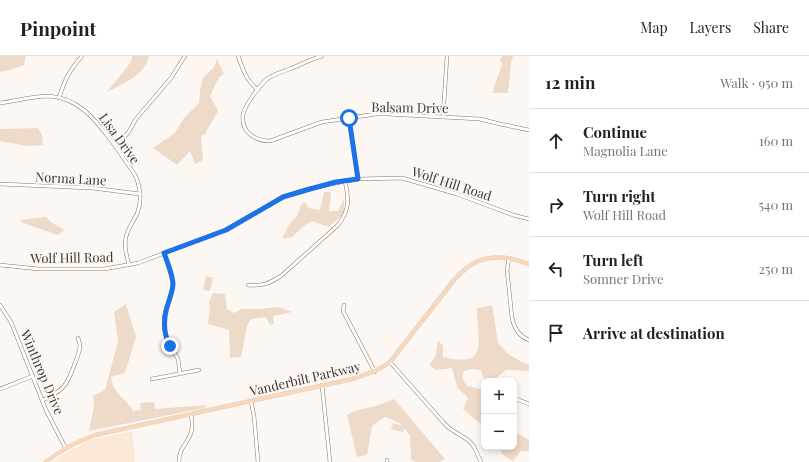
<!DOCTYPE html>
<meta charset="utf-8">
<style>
body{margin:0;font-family:"Playfair Display",serif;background:#f6f6f6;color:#202124}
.controls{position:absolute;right:12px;bottom:12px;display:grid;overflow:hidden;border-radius:8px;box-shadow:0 2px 6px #0003}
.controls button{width:36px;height:36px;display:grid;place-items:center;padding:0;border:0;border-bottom:1px solid #e0e0e0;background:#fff;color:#202124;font:20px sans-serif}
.stop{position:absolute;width:12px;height:12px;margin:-9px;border:3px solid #1a73e8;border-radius:50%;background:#fff}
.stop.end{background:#1a73e8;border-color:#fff;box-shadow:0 1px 4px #0008}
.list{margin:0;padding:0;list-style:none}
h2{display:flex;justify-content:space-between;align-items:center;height:52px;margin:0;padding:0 16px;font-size:17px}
h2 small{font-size:13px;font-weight:400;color:#757577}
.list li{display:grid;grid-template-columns:26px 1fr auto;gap:12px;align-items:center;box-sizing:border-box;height:64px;padding:0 16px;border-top:1px solid #e0e0e0}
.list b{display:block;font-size:15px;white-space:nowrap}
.list p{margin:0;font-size:13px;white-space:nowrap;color:#757577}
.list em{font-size:13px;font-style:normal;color:#757577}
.icon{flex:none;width:22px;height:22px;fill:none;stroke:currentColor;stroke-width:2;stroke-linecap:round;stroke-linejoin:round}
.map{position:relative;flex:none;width:529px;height:406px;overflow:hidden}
header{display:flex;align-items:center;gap:24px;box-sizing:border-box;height:56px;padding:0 20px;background:#fff;border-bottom:1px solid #e0e0e0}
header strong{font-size:19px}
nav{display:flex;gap:22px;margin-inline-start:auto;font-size:14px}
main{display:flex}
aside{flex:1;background:#fff}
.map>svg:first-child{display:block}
</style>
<header>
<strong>Pinpoint</strong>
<nav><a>Map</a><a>Layers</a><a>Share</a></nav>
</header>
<main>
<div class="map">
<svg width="529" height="406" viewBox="0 0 529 406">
<rect width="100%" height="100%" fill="#fdf7f3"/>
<polygon fill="#fce8d7" points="132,375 135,406 53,406 62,399 90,384"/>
<g fill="#eedac9">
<polygon points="0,0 26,0 24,9 10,14 0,16"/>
<path d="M132,0h17c-4,19 -26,28 -42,36l24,-30z"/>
<polygon points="502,0 513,0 511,7 508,37 492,37 502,8 500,3"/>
<polygon points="217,3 224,18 219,21 210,40 218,55 205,78 201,80 203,104 195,108 190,95 177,109 153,92 175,77 184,62 199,47 200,35 203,22 214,11"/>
<polygon points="38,72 42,79 43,89 27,90 0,85 0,73"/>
<polygon points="324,136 331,136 329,155 338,155 344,143 344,158 329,171 312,165 305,169 292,181 282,183 290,167 297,160 301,149 305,146 308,152 320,154"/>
<polygon points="46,161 51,166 64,174 58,179 23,167 20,164"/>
<polygon points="206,220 213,222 210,235 203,234"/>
<polygon points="213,237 225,238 227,253 234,257 242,253 258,253 279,251 292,256 273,260 274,268 270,269 266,261 251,263 247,270 241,301 230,302 229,274 208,268 210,253 209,246"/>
<path d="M126,248l10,33 -11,36 -14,4c2,14 8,16 16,26 2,2 4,5 6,8l8,-1 -1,-7 14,-1 1,7 51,-4 -1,3 -116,23 5,-24 -1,-11 12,-6 13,-48 -4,-30z"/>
<path d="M492,249l6,38 10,11 14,8 7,2v7l-23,-1 -13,11h-8l-4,-11 -10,-1 -7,2 -2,7 5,8 17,4v36l-11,-8 -10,-9 5,-11 -11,-11 -5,-19 -16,2 -7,-5 6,-8 3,-17 5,6v11c49,12 33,-18 34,-49z"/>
<polygon points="394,343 445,403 439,406 415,406 411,403 410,379 404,372 403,376 391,373 393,367 402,370 400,367 385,361 372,370 367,399 357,401 347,359 354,355 379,349"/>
<polygon points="514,372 517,377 529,384 529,395 521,395 513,405 503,399 499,391 514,391"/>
</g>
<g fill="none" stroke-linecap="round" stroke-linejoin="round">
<defs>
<g id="minor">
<path d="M238,0c6,15 7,23 20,34"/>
<path d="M322,0c-11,3 -22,9 -32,13 -8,3 -16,5 -23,10 -7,6 -23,27 -24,36 -2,17 12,26 27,26l52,-19 54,-8h11l93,5 20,5 29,6"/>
<path d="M59,42c6,-19 10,-27 23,-42"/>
<path d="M0,47c16,-2 33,-7 49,-7 29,2 45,22 61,43 9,12 17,24 25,36 5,10 7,25 3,36 -3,9 -10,16 -12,26 -2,9 0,18 3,27"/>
<polyline points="443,61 447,0"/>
<polyline points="349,62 358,123"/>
<polyline points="115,90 128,77 136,63 171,22 185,0"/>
<polyline points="0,128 92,132 140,138"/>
<polyline points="164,197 171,219 173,228 172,236 166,253 164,262 164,271 167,284 178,303 180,317"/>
<path d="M509,202l-2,12 5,48c2,10 6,18 17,22"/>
<polyline points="0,209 39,213 104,213 138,207 226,174 283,141 304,134 336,127 358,123 402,122 457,138 513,159 529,163"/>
<path d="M248,229c15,1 20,-1 33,-9l56,-50c13,-15 12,-27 8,-45"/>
<polyline points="0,249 11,266 15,276 46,354 65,391"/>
<polyline points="344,249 343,255 375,316"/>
<polyline points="390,306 443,366 449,372 468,384 472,388 475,393 481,406"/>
<polyline points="152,323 199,314"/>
<polyline points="322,329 330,406"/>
<polyline points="0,333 33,320"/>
<polyline points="514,342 529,348"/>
<path d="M43,344c7,-4 16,-7 21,-14 5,-5 15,-32 16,-39 0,-3 -1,-6 -2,-9"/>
<polyline points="251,345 254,360 258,406"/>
<path d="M179,406c0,-15 8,-17 12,-29 2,-6 1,-13 0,-19"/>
<polyline points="387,406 387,404"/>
</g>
<path id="major" d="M46,406c16,-13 30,-20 49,-27l257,-56c14,-4 26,-8 38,-17l64,-82c15,-17 30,-25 53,-22 8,1 15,4 22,6"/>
</defs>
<use href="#minor" stroke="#8c7560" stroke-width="4"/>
<use href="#major" stroke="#d5d3d1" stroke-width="4.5"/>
<use href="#minor" stroke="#fff" stroke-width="3"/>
<use href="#major" stroke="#fbd7b8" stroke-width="3.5"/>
</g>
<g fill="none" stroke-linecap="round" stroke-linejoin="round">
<path stroke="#1a73e8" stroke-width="5" d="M170,290c-7,-13 -7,-27 -2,-42 2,-7 5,-14 5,-21 -1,-10 -5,-20 -9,-30l62,-23 57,-33 27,-8 26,-7 22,-3 -9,-61"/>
</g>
<g text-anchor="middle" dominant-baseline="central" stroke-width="4" stroke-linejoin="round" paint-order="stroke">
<g font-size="13" fill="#40352d" stroke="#fdf7f3">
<text transform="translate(410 51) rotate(1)">Balsam Drive</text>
<text transform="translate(120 82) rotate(54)">Lisa Drive</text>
<text transform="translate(71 122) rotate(3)">Norma Lane</text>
<text transform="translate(452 127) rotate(18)">Wolf Hill Road</text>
<text transform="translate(72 201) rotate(-1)">Wolf Hill Road</text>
<text transform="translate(43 316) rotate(67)">Winthrop Drive</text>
<text transform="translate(305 322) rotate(-13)">Vanderbilt Parkway</text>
</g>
</g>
</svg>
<div class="controls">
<button>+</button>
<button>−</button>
</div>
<div class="stop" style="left:349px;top:62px"></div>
<div class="stop end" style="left:170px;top:290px"></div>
</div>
<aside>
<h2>12 min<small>Walk · 950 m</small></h2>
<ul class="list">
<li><svg class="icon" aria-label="ahead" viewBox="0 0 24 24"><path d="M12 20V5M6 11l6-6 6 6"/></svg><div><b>Continue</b><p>Magnolia Lane</p></div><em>160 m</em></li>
<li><svg class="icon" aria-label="right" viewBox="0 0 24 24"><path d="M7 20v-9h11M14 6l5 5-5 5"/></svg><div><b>Turn right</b><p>Wolf Hill Road</p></div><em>540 m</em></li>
<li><svg class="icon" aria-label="left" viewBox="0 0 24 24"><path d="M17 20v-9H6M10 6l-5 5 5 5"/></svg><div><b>Turn left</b><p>Somner Drive</p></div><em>250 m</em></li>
<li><svg class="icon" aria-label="arrive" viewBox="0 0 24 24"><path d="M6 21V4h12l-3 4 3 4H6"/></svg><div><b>Arrive at destination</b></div></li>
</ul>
</aside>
</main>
